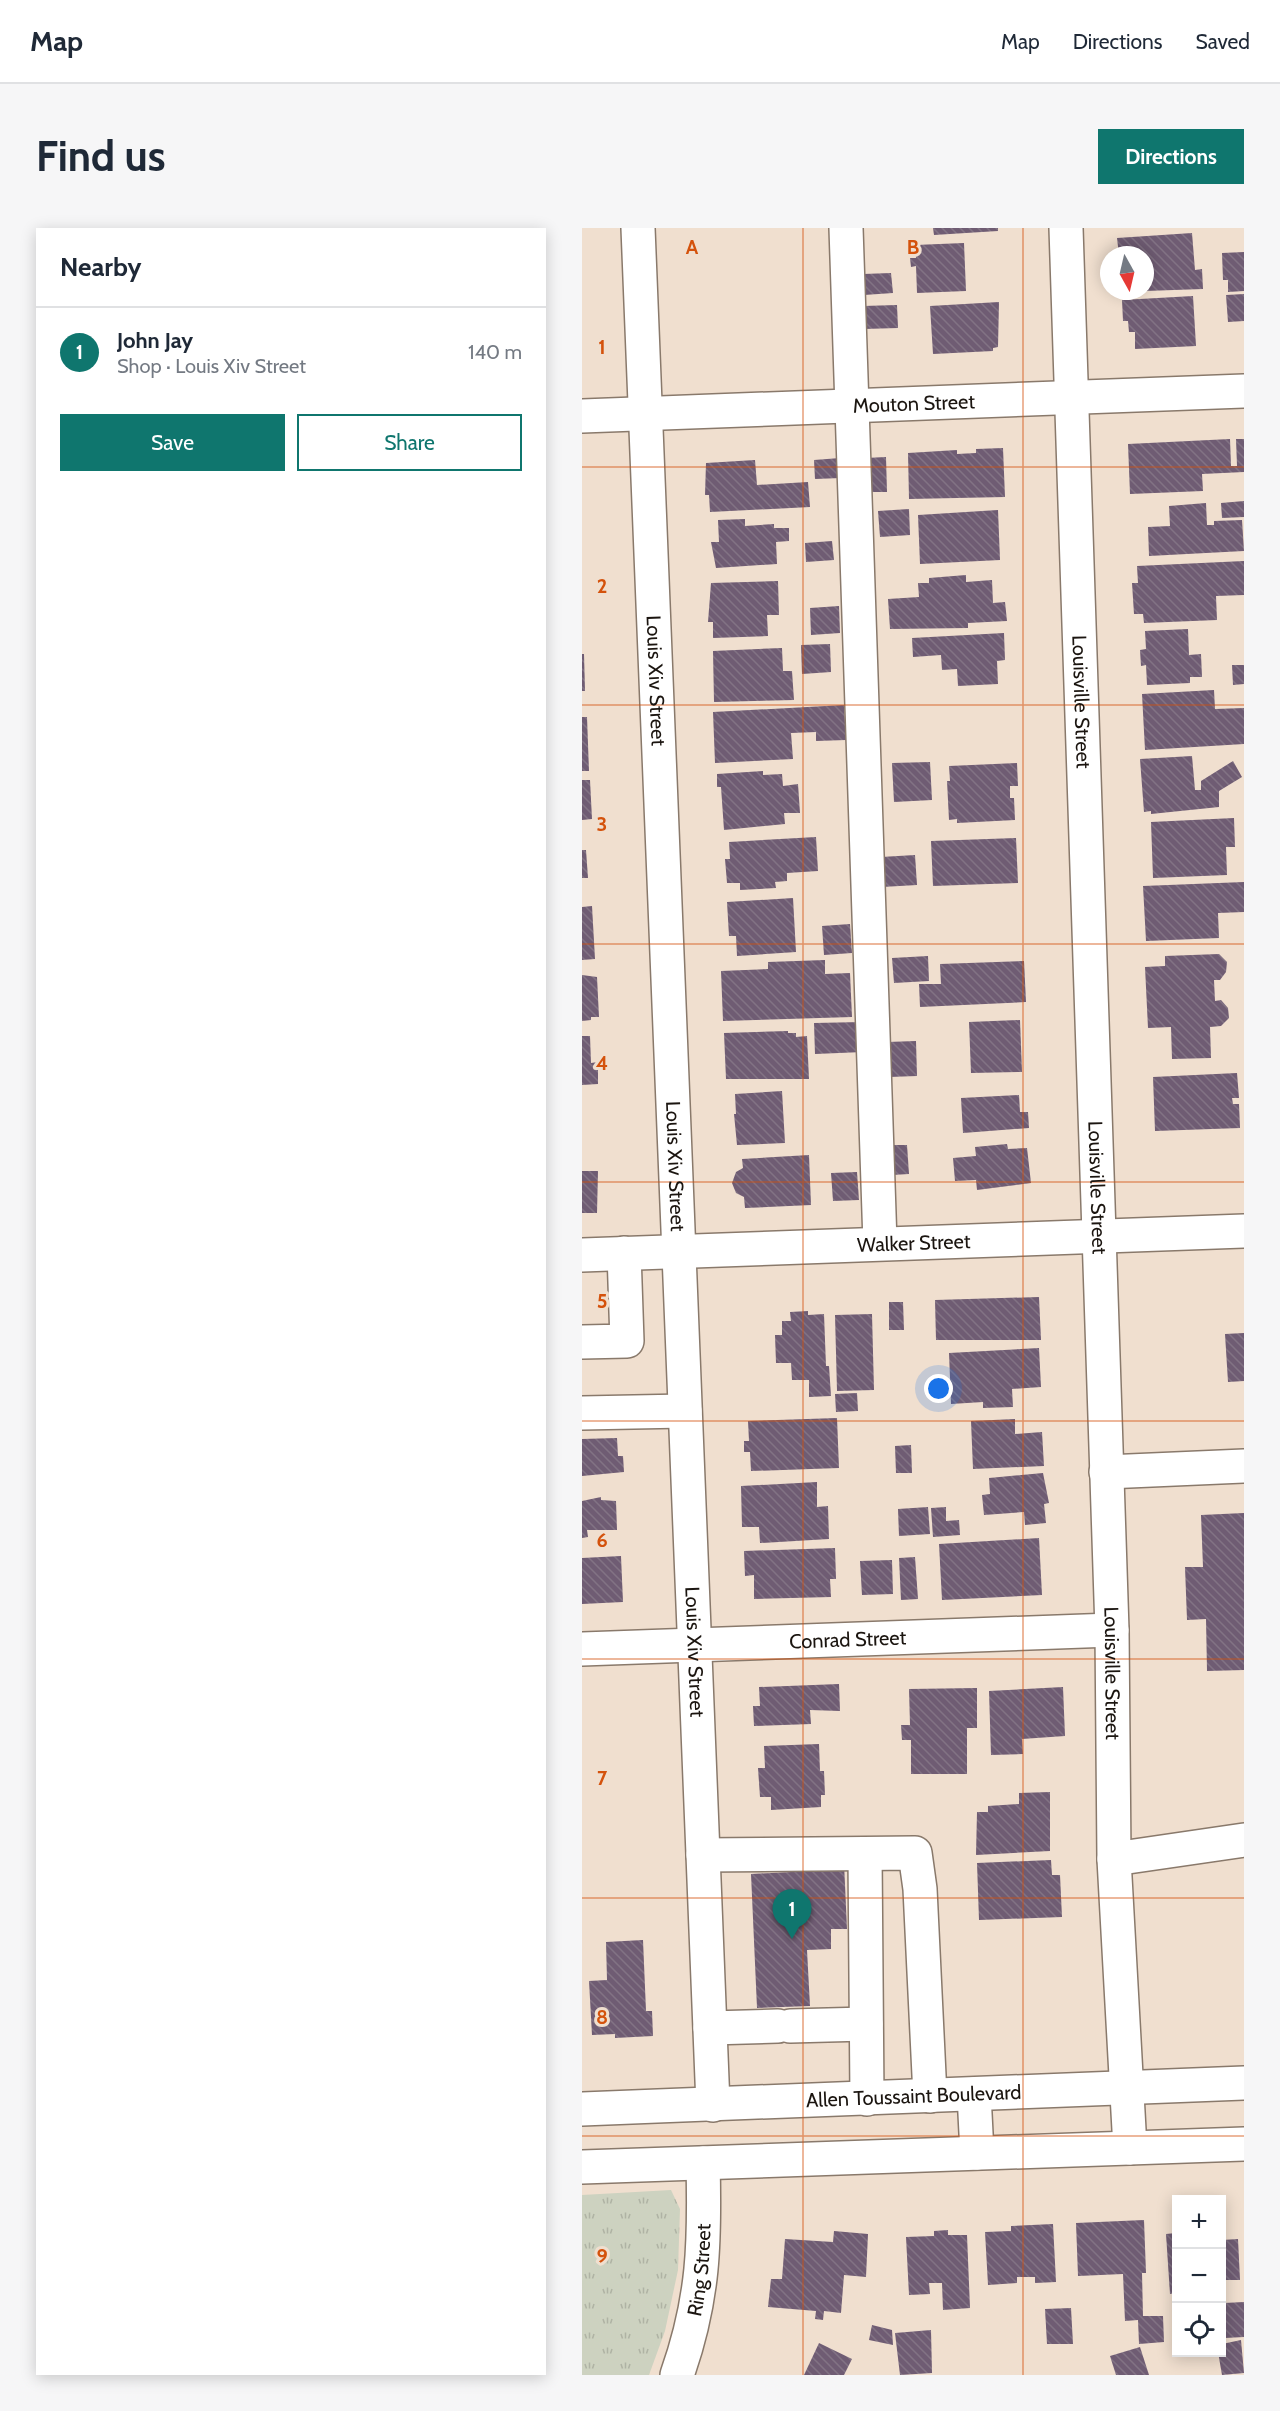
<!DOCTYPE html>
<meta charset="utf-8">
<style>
body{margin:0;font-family:Cabin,sans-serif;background:#f6f6f7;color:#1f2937}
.controls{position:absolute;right:18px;bottom:18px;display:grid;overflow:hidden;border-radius:0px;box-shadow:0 3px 15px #0003}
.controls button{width:54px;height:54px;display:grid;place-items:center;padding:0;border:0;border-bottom:2px solid #e0e1e3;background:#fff;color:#1f2937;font:30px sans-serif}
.compass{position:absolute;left:518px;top:18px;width:54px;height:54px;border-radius:50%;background:#fff;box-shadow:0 3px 15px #0003;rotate:172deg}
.you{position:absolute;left:357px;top:1161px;width:21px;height:21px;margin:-15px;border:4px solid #fff;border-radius:50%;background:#1a73e8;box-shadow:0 0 0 9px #1a73e833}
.badge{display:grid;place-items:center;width:39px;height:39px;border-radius:50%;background:#0f766e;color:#fff;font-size:20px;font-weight:700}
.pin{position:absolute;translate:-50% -50px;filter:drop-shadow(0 2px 3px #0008)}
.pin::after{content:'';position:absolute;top:32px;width:21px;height:18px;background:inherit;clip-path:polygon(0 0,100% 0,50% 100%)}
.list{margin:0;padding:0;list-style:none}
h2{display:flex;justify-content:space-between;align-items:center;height:78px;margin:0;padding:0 24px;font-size:26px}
h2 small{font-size:20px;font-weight:400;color:#747a83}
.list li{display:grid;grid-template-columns:39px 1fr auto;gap:18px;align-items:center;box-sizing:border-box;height:90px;padding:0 24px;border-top:2px solid #e0e1e3}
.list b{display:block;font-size:22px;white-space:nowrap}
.list p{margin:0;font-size:20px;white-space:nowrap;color:#747a83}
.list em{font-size:20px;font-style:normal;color:#747a83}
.actions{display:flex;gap:12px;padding:18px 24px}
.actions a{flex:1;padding:14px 0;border:2px solid #0f766e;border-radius:0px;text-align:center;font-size:21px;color:#0f766e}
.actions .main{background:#0f766e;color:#fff}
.icon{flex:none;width:33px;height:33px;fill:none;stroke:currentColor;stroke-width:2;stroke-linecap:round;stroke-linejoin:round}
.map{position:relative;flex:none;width:662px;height:2147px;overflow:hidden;border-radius:0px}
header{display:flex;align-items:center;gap:36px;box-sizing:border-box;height:84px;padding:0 30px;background:#fff;border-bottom:2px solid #e0e1e3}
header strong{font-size:28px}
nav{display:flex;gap:33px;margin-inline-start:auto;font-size:21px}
.intro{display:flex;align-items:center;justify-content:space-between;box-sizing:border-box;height:144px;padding:0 36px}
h1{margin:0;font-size:42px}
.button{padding:15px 27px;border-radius:0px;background:#0f766e;color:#fff;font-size:21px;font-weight:700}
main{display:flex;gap:36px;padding:0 36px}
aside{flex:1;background:#fff;border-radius:0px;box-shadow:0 3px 15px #0003}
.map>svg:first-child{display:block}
</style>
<header>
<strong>Map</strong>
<nav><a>Map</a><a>Directions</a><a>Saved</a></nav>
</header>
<div class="intro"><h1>Find us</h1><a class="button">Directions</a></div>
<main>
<aside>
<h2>Nearby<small></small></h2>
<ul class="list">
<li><span class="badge">1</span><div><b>John Jay</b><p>Shop · Louis Xiv Street</p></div><em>140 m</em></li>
</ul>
<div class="actions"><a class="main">Save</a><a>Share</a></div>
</aside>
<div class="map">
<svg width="662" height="2147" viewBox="0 0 662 2147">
<defs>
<pattern id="park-tufts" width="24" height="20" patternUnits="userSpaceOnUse" patternTransform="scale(1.5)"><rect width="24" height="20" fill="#cdd2c0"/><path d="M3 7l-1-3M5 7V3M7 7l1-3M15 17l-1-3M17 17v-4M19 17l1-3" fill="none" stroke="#afb3a4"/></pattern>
<pattern id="building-back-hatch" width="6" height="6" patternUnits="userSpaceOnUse" patternTransform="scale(1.5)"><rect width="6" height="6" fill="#6f5c73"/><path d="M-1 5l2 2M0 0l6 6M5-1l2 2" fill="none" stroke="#827384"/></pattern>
</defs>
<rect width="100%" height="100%" fill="#f0dfcf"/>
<polygon fill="url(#park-tufts)" points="89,1962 98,1981 96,2042 83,2103 67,2147 0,2147 0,1967"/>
<g fill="url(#building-back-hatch)">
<polygon points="351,0 416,0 416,3 352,7"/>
<polygon points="610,5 613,42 620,41 621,61 563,63 563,27 537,27 535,10"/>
<polygon points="382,15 384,63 335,65 334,38 329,39 328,30 334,30 333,17"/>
<polygon points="662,24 662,63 646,64 646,52 641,52 640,25"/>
<polygon points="309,45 311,65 282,67 281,46"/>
<polygon points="662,66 662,93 646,94 644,67"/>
<polygon points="611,68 614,118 553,121 553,104 547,104 546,93 541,93 540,72"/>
<polygon points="417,74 416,119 411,120 411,123 351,126 348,78"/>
<polygon points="315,77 316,100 282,101 281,78"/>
<polygon points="648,211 649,238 655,238 654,211 662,211 662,244 620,246 621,263 548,266 546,216"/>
<polygon points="421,220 423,269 327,271 326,225 375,222 375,226 394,225 394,221"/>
<polygon points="304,229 305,264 283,264 283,230"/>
<polygon points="258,230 259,250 233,251 232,232"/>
<polygon points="173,232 175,257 226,254 228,279 128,284 127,267 123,267 124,235"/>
<polygon points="662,273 662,289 640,290 639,275"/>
<polygon points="624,275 625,297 632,297 632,293 660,292 662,323 567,328 566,299 588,298 587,278"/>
<polygon points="327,281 328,307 298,309 296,283"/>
<polygon points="416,282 418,332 338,336 336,287"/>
<polygon points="163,291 163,298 192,296 192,300 207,300 207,313 194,314 195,336 134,340 129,314 137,314 136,292"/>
<polygon points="250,313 252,332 224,334 223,315"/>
<polygon points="662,333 662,367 634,368 635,392 562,395 561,386 552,386 550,355 556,355 555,338"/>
<polygon points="384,347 384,354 410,352 411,375 423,374 425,393 386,395 386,400 308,401 306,371 337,369 336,355 347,355 347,350"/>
<polygon points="196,353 197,387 185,387 186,408 131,410 131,394 126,394 129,355"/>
<polygon points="257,378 258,405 229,407 228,380"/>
<polygon points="606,401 607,427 619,426 620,449 608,449 608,455 565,457 564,437 559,438 558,422 564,421 563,403"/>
<polygon points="422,405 423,432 415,433 416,456 376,458 375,441 360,442 359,427 331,429 330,410"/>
<polygon points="248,416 249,444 220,446 219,417"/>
<polygon points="200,420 201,443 210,443 212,472 132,474 131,423"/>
<polygon points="0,426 2,426 3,463 0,463"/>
<polygon points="650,437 662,437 662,456 651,457"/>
<polygon points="632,462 633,481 662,480 662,516 563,522 560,466"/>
<polygon points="262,477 264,512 234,513 234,504 209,505 211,531 133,535 131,484"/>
<polygon points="0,489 5,489 7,543 0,543"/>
<polygon points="610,528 613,562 619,562 619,553 651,533 660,549 637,563 637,579 569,586 569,583 562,584 558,531"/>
<polygon points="348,534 350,572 312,574 310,535"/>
<polygon points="435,535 436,558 428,558 428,570 432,570 433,592 375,595 375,591 367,592 365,553 368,553 367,538"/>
<polygon points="181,543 181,547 200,546 201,558 216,556 218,585 202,585 203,596 142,602 139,559 135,559 135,546"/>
<polygon points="0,552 8,552 10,591 0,592"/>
<polygon points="652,590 653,619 644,619 645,647 571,650 569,594"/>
<polygon points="234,609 236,643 205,645 205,653 193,654 194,660 158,662 158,655 145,655 143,631 148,631 147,614"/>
<polygon points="434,610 436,655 351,658 349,613"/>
<polygon points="0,622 4,622 6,650 0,650"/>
<polygon points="333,627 335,657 300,659 299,629"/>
<polygon points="662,654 662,684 636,685 637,710 564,713 561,658"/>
<polygon points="211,670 214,724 155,728 154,708 147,708 145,674"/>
<polygon points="10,678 13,731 0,732 0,679"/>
<polygon points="268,696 270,725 242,727 240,698"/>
<polygon points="637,726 645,734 644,744 638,752 632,752 633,773 639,772 646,780 647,790 639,798 628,799 629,830 590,831 589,799 566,800 563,739 583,738 583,728"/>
<polygon points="346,728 347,753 312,755 310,730"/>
<polygon points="243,732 243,746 268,745 270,789 141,793 139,743 186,741 186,734"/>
<polygon points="442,733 444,774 338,779 337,756 359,756 358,736"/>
<polygon points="0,747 15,749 17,789 9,789 9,792 0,793"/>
<polygon points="438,792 440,844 389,845 387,794"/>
<polygon points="280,794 281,824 233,826 232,795"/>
<polygon points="206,803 206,805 214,805 214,809 225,808 227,851 144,851 142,805"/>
<polygon points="0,808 8,808 9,835 16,834 16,856 0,857"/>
<polygon points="334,813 335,848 307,849 305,814"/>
<polygon points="655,845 657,870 650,870 651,876 657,876 658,900 573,903 571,849"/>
<polygon points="200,863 203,915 155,917 152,886 154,886 153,866"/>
<polygon points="437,867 438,884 446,884 447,900 381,905 379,870"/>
<polygon points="425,916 426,921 445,920 449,955 395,962 394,952 373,953 371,930 394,928 393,919"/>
<polygon points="308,917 325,917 327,946 310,947"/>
<polygon points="227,927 229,977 163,980 162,969 154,965 150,955 154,944 161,940 160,931"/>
<polygon points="0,943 16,943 15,985 0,985"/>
<polygon points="275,944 277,972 251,973 249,945"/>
<polygon points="457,1069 459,1112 354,1112 353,1072"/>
<polygon points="307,1074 321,1074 322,1102 307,1102"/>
<polygon points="226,1083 226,1087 242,1086 244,1138 247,1138 249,1168 227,1169 227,1152 210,1152 209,1135 194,1135 193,1107 200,1107 200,1093 209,1093 208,1084"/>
<polygon points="290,1086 292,1162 255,1163 253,1087"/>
<polygon points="662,1105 662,1153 646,1154 643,1106"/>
<polygon points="457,1120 459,1159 430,1161 431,1179 401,1180 401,1174 369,1176 367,1125"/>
<polygon points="275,1165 276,1183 254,1184 253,1166"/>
<polygon points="255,1190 257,1240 169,1243 168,1224 162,1224 162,1213 167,1213 166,1193"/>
<polygon points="433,1191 433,1206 460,1204 462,1238 391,1241 389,1193"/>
<polygon points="35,1210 36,1228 41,1228 42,1244 0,1248 0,1211"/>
<polygon points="329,1217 330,1245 314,1245 313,1218"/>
<polygon points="461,1245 467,1275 462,1276 464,1295 443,1297 442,1284 402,1287 400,1267 408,1266 407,1250"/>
<polygon points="235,1254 235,1279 246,1278 247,1311 178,1315 177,1299 160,1299 159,1258"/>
<polygon points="19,1269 19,1272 34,1273 35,1302 5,1302 6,1309 0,1310 0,1273"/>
<polygon points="346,1279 348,1306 317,1308 316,1281"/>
<polygon points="364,1279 364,1293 377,1292 378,1307 351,1309 349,1280"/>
<polygon points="662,1285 662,1442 625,1443 624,1391 605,1392 603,1339 621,1339 619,1287"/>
<polygon points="457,1310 460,1367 360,1372 357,1316"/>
<polygon points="253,1320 254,1351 248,1351 249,1369 172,1371 172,1347 163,1348 162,1323"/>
<polygon points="39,1328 41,1374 0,1376 0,1330"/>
<polygon points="333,1329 336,1371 319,1372 317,1330"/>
<polygon points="310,1332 311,1366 280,1367 278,1333"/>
<polygon points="257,1456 258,1483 228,1482 229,1496 172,1498 171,1478 178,1478 177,1459"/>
<polygon points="481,1459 483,1508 440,1511 441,1526 409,1527 407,1463"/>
<polygon points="395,1460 395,1500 385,1500 385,1546 329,1546 329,1512 320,1512 319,1497 328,1497 327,1461"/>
<polygon points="237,1516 238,1543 242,1543 243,1567 239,1567 239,1579 189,1582 189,1569 178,1569 176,1540 183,1540 182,1518"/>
<polygon points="468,1564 468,1623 394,1627 395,1584 406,1584 406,1578 437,1576 437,1565"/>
<polygon points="469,1632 470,1647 478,1647 480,1689 397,1692 395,1635"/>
<polygon points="262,1635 265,1701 249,1701 249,1721 225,1722 228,1778 175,1780 169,1646 209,1644 209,1638"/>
<polygon points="61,1712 64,1783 70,1783 71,1808 33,1810 33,1806 10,1807 7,1753 25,1752 24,1714"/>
<polygon points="562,1992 564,2045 560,2045 561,2088 581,2088 582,2114 557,2116 556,2092 543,2093 541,2046 496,2048 494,1995"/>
<polygon points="471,1996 474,2054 453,2055 453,2049 435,2049 435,2055 406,2057 403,2004 429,2003 429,1998"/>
<polygon points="366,2002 366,2007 385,2007 388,2080 361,2082 360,2055 347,2055 348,2066 327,2067 324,2009 352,2008 352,2003"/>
<polygon points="252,2003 286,2006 284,2049 262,2047 259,2085 242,2083 241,2092 233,2091 234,2083 186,2079 189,2051 200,2051 203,2011 251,2014"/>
<polygon points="594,2005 594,2065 588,2066 584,2006"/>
<polygon points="656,2011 658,2052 642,2052 643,2072 640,2072 640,2012"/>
<polygon points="662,2074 662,2109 643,2110 642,2075"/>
<polygon points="489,2080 491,2116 465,2116 463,2081"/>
<polygon points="290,2097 310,2102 311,2117 287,2112"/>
<polygon points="349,2102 350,2145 318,2147 313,2105"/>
<polygon points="659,2112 662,2145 640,2147 636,2124 640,2124 640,2116"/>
<polygon points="237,2115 270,2131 262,2147 222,2147"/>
<polygon points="558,2119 567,2147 534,2147 528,2128"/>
</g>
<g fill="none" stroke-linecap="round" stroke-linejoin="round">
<defs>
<g id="minor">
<path id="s1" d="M56,0l75,1877"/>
<polyline points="264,0 298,1015"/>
<path id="s2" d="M484,0l46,1402 2,229 16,289"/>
<path id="s3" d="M0,188l662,-25"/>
<path id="s4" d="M0,1027l662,-24"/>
<polyline points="0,1114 45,1113 42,1025"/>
<polyline points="0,1185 103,1183"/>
<polyline points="524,1244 662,1238"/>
<path id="s5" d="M0,1421l530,-19"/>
<polyline points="283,1626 285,1871"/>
<polyline points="121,1627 333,1625 338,1661 348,1868"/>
<polyline points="532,1631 662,1612"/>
<polyline points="208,1798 284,1796"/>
<polyline points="128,1800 196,1798"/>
<path id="s6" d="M95,2147c27,-76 28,-133 26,-212"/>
</g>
<g id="major">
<polyline points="392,1866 395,1925"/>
<path id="s7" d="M0,1881l662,-26"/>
<polyline points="0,1939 662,1916"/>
</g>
</defs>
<use href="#minor" stroke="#89796b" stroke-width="36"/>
<use href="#major" stroke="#89796b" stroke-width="36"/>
<use href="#minor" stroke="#fff" stroke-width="33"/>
<use href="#major" stroke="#fff" stroke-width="33"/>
</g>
<path fill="none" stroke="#d4520c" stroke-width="1.5" stroke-opacity="0.55" d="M221,0v2147M441,0v2147M0,239h662M0,477h662M0,716h662M0,954h662M0,1193h662M0,1431h662M0,1670h662M0,1908h662"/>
<g text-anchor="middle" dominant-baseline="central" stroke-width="6" stroke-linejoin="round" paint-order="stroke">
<g font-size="20" fill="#1b1510" stroke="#f0dfcf">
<text stroke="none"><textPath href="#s3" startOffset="332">Mouton Street</textPath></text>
<text stroke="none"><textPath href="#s1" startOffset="453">Louis Xiv Street</textPath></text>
<text stroke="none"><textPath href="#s2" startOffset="474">Louisville Street</textPath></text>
<text stroke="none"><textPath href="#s1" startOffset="939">Louis Xiv Street</textPath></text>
<text stroke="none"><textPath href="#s2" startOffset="960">Louisville Street</textPath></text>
<text stroke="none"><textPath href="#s4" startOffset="332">Walker Street</textPath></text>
<text stroke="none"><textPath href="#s5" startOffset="266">Conrad Street</textPath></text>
<text stroke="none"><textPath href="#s1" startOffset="1425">Louis Xiv Street</textPath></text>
<text stroke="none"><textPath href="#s2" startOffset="1446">Louisville Street</textPath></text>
<text stroke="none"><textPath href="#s7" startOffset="332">Allen Toussaint Boulevard</textPath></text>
<text stroke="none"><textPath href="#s6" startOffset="108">Ring Street</textPath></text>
</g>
</g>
<g font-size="20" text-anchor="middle" font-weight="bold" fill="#d4520c" stroke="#f0dfcf" stroke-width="6" stroke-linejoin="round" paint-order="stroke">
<text x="110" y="26">A</text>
<text x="331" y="26">B</text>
<text x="20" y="126">1</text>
<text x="20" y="365">2</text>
<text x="20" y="603">3</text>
<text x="20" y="842">4</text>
<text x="20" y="1080">5</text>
<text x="20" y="1319">6</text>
<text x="20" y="1557">7</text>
<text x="20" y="1796">8</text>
<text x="20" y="2035">9</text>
</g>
</svg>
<div class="controls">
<button>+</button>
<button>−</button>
<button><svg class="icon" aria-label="locate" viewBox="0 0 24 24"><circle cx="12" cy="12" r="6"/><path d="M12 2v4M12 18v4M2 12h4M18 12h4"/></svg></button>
</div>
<svg class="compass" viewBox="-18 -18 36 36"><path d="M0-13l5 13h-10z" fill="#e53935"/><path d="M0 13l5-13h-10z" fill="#747a83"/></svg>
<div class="you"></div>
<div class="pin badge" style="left:210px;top:1711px">1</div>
</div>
</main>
